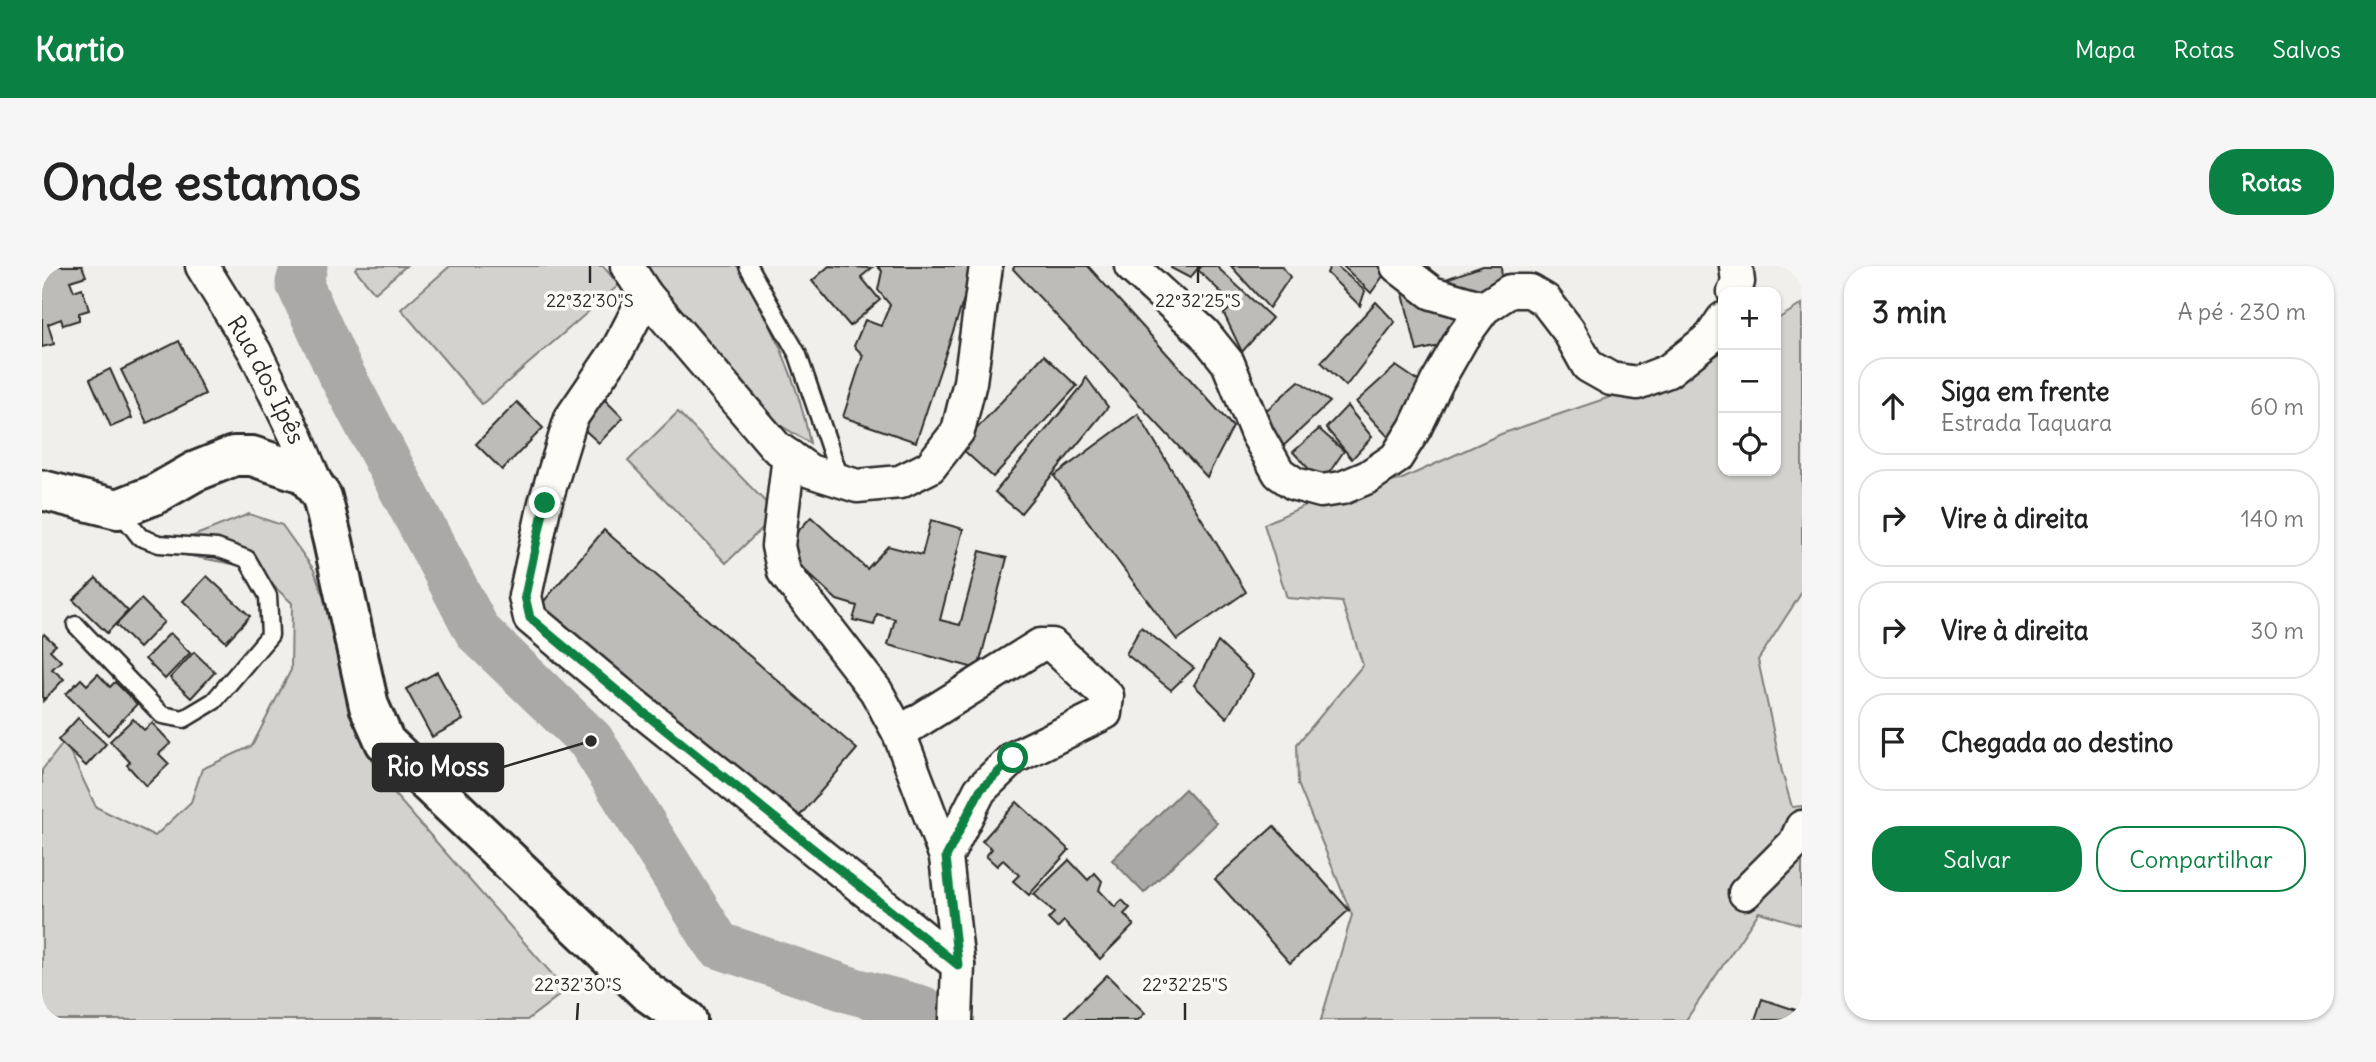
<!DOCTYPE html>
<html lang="pt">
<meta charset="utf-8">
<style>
body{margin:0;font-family:Delius,sans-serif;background:#f6f6f6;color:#222}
.controls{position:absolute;right:21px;top:21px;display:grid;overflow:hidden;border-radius:14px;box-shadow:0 2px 5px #0004}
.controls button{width:63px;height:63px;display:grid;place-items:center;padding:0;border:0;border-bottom:2px solid #e0e0e0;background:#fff;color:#222;font:35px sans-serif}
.stop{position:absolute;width:21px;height:21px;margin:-16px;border:5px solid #0b8043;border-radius:50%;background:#fff}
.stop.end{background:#0b8043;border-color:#fff;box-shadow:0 2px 7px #0008}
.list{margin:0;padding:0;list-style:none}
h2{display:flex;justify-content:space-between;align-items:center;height:91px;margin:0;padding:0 28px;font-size:30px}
h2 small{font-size:23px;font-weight:400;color:#767676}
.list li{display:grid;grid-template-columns:46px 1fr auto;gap:21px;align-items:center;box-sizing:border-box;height:98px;margin:0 14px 14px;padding:0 14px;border:2px solid #e0e0e0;border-radius:28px}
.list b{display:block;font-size:26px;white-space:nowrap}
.list p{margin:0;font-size:23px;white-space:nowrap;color:#767676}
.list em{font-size:23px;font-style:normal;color:#767676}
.actions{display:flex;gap:14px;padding:21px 28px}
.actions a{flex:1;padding:16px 0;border:2px solid #0b8043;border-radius:28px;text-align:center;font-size:24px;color:#0b8043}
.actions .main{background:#0b8043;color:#fff}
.icon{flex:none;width:38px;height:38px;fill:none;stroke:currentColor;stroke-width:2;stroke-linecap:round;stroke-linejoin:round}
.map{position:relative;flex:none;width:1760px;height:754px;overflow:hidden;border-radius:28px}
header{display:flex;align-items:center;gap:42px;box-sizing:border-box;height:98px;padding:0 35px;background:#0b8043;color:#fff}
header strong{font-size:33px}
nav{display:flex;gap:38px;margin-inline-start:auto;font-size:24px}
.intro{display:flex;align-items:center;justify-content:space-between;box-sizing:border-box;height:168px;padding:0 42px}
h1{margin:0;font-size:49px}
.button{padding:18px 32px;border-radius:28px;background:#0b8043;color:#fff;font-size:24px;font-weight:700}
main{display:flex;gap:42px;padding:0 42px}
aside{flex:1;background:#fff;border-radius:28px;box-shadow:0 2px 5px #0004}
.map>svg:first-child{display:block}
</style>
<header>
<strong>Kartio</strong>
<nav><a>Mapa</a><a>Rotas</a><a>Salvos</a></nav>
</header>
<div class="intro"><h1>Onde estamos</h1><a class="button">Rotas</a></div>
<main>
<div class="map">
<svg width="1760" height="754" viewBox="0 0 1760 754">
<rect width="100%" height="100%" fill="#f0efeb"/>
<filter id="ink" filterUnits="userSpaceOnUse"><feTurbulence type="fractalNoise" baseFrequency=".0143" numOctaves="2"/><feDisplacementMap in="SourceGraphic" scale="14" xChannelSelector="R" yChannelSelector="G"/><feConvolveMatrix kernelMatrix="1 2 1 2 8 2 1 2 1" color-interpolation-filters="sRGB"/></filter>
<g filter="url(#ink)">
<g fill="#d3d2cf" stroke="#7f7e7d" stroke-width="2">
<polygon points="316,0 364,0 333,27 313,3"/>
<polygon points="408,0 561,0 577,19 440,138 359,43"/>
<path d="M576,0h121c32,56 59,114 71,177l-101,-60z"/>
<polygon points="1760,38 1760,326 1716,394 1740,506 1750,541 1760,540 1760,659 1717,646 1644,754 1279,754 1310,649 1256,518 1255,478 1321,399 1300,336 1245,332 1222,258 1286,229 1358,214 1459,168 1577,128 1607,125 1681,86 1681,205 1734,205 1734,54"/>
<polygon points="636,146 735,248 684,297 586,195"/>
<polygon points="207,248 240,259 272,304 313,419 339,513 524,724 485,754 0,754 0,504 23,475 54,541 113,570 149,536 160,503 210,480 249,404 250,337 212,302 116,284"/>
</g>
<polygon fill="#aaa9a7" stroke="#777775" stroke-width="2" points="1143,523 1175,557 1102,627 1070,594"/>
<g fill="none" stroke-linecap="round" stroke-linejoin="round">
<polyline stroke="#aaa9a7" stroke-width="47" points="262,0 257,17 295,100 436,366 549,475 676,679 812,725 880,743"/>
</g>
<g fill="#bdbcb8" stroke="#2b2b2b" stroke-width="2">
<polygon points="0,0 40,0 44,10 28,15 32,25 40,22 47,44 37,47 37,54 21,59 19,53 6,58 12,78 0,81"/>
<polygon points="787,0 830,2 819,11 838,34 808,60 770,15"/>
<polygon points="835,0 933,0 874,176 801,151 821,89 812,80 823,54 839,60 848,39 836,24 840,5"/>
<polygon points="973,0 1046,0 1191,161 1165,211 971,3"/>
<polygon points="1130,0 1158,0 1148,12 1129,2"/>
<polygon points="1160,0 1174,0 1230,52 1200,86 1182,48 1192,39 1156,4"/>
<polygon points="1189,0 1240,0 1248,11 1227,42"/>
<polygon points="1288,0 1295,0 1323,25 1318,40 1285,7"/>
<polygon points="1301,0 1344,0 1346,3 1329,27"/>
<polygon points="1441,0 1459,0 1462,44 1435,52 1438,71 1375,85 1361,28"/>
<polygon points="1334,36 1353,56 1304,120 1279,96"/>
<polygon points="137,75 163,128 105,157 79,104"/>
<polygon points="1002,89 1035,120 951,211 918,181"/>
<polygon points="1354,100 1385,121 1349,174 1314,136"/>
<polygon points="68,103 90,152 69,161 48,113"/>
<polygon points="1044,111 1066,141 979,247 953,226 1041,119"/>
<polygon points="1257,115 1288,136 1236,185 1210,157"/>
<polygon points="560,131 581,152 557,177 535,157"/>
<polygon points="475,136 501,162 460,204 434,178"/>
<polygon points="1305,140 1330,171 1310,193 1284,162"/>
<polygon points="1096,148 1204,326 1135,374 1012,210"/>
<polygon points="1277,163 1302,185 1280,217 1251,186"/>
<polygon points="769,251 825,303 846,280 880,289 889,254 921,263 898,354 918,359 938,285 965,292 936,403 846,379 853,353 835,348 832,359 811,354 815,340 795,334 740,283"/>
<polygon points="562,264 815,483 750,559 497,341"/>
<polygon points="165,310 208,350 184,376 141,335"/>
<polygon points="54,312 86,345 65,367 31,334"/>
<polygon points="99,333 122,356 97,382 74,359"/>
<polygon points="1099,361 1152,402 1129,424 1084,388"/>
<polygon points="128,367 148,387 123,413 103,393"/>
<polygon points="2,368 14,379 8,384 19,395 10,403 22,413 1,435 0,371"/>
<polygon points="1176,376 1211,409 1185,452 1152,419"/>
<polygon points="152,386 173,406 149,432 128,412"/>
<polygon points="395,406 421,454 390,471 364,423"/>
<polygon points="56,408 68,421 73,416 95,438 66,469 24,428 39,413 45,419"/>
<polygon points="36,452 64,478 44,500 16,474"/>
<polygon points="91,453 102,464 110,457 129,477 117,488 127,498 104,520 85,499 88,496 68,475"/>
<polygon points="975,536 1027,584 987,629 971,615 977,609 961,594 955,600 944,590 950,583 940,575"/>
<polygon points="1232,560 1307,644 1248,697 1173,613"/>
<polygon points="1027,594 1046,614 1053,607 1060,615 1057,624 1073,641 1080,634 1088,642 1082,648 1092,659 1058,693 1022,655 1015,662 1006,653 1012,647 992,628"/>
<polygon points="1065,709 1103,747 1096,754 1027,754 1024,750"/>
<polygon points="1720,733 1760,746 1760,754 1713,754"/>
</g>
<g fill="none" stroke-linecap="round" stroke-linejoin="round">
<defs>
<g id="lane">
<polyline points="706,0 756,89 799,215"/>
<polyline points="34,359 120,449 142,453 172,435 228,369 226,330 205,293 175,282 117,278 98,271 76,243"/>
</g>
<g id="street">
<path id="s1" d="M160,0l53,86 41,84 23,55"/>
<polyline points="585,0 604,29 576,83 529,152 503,237 483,330 488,352 586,434 916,699"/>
<polyline points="1089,0 1162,67 1186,97 1215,168 1237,207 1253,218 1279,225 1300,222 1326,211 1354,192 1373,162 1395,116 1420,72 1442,42 1468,25 1488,25 1503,34 1526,64 1546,100 1569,113 1595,117 1626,105 1669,71 1681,53"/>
<polyline points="1355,0 1390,27 1442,42"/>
<polyline points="1692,26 1696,16 1694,0"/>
<polyline points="604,29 734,181 768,205 815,220 858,216 888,201 916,165 928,116 944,0"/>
<polyline points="747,190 736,280 742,306 834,425 857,467 904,591"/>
<polyline points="857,467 998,379 1010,379 1065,430 1063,447 971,492 938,524 904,591 916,699 914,754"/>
<polyline points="1703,627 1753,577 1760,561"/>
</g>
<polyline id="secondary" points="0,224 76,243 112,229 152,206 192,190 210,190 264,208 280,231 291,275 327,440 343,476 604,725 645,754"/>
</defs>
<use href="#lane" stroke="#2b2b2b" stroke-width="21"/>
<use href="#street" stroke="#2b2b2b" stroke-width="37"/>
<use href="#secondary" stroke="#2b2b2b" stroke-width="44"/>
<use href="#lane" stroke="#fdfcf7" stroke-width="16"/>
<use href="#street" stroke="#fdfcf7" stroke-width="32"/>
<use href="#secondary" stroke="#fdfcf7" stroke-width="38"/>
</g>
</g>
<g fill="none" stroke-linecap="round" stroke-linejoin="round" filter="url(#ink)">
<polyline stroke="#0b8043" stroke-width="9" points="503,237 483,330 488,352 586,434 916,699 904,591 938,524 971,492"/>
</g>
<path fill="none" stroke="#2b2b2b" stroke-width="2.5" d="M548,17v-17M1156,17v-17M535,754l1,-17M1143,754v-17"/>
<g text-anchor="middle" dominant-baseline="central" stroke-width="7" stroke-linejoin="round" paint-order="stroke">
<g font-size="24" fill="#2b2b2b" stroke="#fdfcf7">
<text stroke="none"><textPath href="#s1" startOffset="131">Rua dos Ipês</textPath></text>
</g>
</g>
<g font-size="18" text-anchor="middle" fill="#2b2b2b" stroke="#fdfcf7" stroke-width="7" stroke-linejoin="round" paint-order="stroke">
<text x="548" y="41">22°32'30"S</text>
<text x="1156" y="41">22°32'25"S</text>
<text x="536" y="725">22°32'30"S</text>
<text x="1143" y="725">22°32'25"S</text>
</g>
<path fill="none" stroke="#2b2b2b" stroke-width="2.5" d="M549 475L461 501"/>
<circle fill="#2b2b2b" stroke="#fdfcf7" stroke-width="2.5" cx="549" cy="475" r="7"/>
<rect fill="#2b2b2b" stroke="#2b2b2b" stroke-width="2.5" x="331" y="478" width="130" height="47" rx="7"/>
<g font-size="26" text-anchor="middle" font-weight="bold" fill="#fff">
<text x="396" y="510">Rio Moss</text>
</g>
</svg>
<div class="controls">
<button>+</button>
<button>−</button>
<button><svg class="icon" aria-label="locate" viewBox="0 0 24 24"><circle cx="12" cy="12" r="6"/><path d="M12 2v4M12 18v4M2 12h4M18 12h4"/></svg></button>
</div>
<div class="stop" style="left:971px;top:492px"></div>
<div class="stop end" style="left:503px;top:237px"></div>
</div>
<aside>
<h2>3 min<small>A pé · 230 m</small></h2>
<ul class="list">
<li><svg class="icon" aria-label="ahead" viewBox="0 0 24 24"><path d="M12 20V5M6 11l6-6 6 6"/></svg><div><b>Siga em frente</b><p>Estrada Taquara</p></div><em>60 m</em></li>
<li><svg class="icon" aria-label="right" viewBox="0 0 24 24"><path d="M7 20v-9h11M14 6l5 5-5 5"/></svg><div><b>Vire à direita</b></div><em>140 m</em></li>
<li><svg class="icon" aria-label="right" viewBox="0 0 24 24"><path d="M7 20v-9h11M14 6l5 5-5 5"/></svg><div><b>Vire à direita</b></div><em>30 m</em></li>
<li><svg class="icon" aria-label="arrive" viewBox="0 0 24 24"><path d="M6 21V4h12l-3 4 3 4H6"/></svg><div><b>Chegada ao destino</b></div></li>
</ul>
<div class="actions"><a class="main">Salvar</a><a>Compartilhar</a></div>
</aside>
</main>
